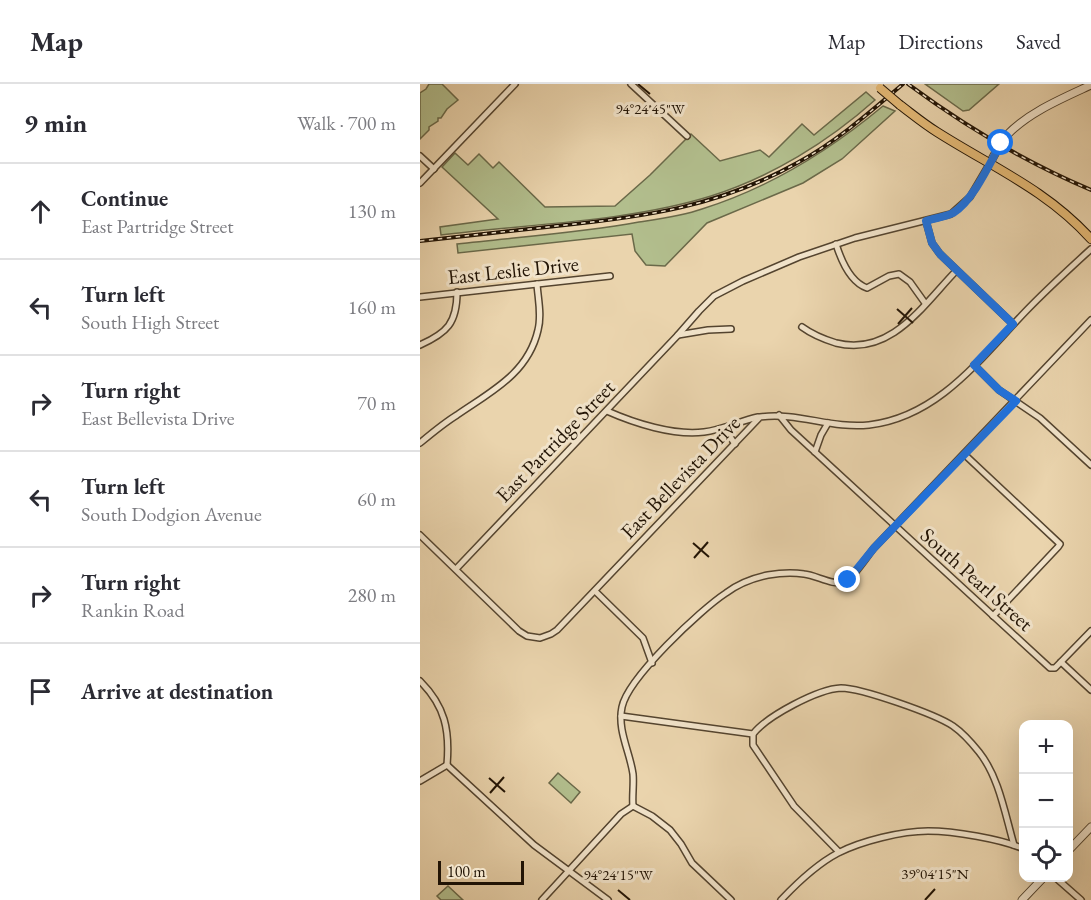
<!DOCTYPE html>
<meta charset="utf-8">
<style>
body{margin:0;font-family:"EB Garamond",serif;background:#f7f7f7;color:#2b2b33}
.controls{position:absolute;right:18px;bottom:18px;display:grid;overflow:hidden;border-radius:12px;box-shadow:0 6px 24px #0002}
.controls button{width:54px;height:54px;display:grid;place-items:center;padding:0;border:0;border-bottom:2px solid #e1e1e2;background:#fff;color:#2b2b33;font:30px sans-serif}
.scale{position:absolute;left:18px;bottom:15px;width:86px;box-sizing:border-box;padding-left:6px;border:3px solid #221405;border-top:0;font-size:16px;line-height:21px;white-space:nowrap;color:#221405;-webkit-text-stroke:4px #f1e3ca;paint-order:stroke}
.stop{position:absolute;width:18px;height:18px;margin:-14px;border:4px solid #1a73e8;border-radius:50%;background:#fff}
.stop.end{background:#1a73e8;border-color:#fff;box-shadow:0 2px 6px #0008}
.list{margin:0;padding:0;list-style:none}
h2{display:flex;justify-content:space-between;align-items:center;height:78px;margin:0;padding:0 24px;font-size:26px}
h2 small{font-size:20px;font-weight:400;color:#7c7c81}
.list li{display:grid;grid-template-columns:39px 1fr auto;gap:18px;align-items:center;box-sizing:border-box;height:96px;padding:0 24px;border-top:2px solid #e1e1e2}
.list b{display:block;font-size:22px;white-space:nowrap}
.list p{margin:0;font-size:20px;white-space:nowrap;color:#7c7c81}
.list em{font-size:20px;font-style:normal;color:#7c7c81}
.icon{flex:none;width:33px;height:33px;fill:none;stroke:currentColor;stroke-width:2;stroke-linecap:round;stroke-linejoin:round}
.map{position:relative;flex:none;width:671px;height:816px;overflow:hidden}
header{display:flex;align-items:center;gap:36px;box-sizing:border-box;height:84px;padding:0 30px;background:#fff;border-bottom:2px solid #e1e1e2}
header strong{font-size:28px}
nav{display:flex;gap:33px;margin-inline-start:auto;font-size:21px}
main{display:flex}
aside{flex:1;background:#fff}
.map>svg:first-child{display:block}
</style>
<header>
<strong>Map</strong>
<nav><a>Map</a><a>Directions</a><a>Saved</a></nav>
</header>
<main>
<aside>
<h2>9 min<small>Walk · 700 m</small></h2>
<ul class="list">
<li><svg class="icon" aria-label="ahead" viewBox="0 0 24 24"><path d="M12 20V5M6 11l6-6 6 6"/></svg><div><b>Continue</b><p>East Partridge Street</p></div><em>130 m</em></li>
<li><svg class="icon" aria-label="left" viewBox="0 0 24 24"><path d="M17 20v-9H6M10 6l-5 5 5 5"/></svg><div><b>Turn left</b><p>South High Street</p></div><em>160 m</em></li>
<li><svg class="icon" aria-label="right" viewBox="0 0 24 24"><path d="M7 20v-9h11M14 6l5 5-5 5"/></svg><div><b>Turn right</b><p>East Bellevista Drive</p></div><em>70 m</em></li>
<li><svg class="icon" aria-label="left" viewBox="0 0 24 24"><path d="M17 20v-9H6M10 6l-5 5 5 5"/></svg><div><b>Turn left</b><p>South Dodgion Avenue</p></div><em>60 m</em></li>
<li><svg class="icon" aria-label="right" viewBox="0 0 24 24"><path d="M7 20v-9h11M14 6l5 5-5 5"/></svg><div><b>Turn right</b><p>Rankin Road</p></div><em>280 m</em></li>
<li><svg class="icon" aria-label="arrive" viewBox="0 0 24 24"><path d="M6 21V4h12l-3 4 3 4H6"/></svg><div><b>Arrive at destination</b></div></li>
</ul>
</aside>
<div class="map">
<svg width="671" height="816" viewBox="0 0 671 816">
<rect width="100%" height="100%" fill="#ead4ad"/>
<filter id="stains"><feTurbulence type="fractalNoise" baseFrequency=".00333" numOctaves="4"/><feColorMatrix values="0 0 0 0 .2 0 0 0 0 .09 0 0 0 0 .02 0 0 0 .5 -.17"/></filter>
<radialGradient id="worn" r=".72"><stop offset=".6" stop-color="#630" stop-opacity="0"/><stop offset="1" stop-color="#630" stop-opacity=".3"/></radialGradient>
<g fill="#b2be8d" stroke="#6a6949" stroke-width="1.5">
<polygon points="9,0 22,0 38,16 27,25 21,34 18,34 18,37 9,43 9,46 0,55 0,9 6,5"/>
<polygon points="505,0 579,0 549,26 543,27"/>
<path d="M446,8l9,8c-47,42 -104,77 -164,96 -83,26 -184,28 -270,39l-1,-8 58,-8 -56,-52 13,-14 13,12 11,-11 14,14 6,-6 46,45 70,-1 35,-31 41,-41 29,27 40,-11 9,7 33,-33 12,11z"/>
<path d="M463,22l12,5 -53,48 -39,24 -96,40 -42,43 -19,-1 -11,-14 -3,-17 -174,19 -1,-9c61,-7 122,-11 182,-22 20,-3 43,-6 63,-13 67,-21 127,-58 181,-103z"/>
<polygon points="138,689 160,708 151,719 129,699"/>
<polygon points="28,802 43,816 21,816 17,812"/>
</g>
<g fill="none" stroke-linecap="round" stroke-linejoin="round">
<defs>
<g id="minor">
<polyline points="211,0 267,52"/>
<polyline points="0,72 14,85"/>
<polyline points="0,99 95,0"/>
<polyline points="506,137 512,159 520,170 593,240"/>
<path d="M416,160c5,16 14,38 31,44l22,-12 10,-2 11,8 15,21"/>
<polyline points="0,213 190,192"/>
<path d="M382,243c11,8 21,12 34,16 55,14 87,-38 120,-72"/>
<polyline points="258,251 279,227 294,212 323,197 379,173 435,154 531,130 550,113 570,79"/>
<path d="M0,261c27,-12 37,-22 37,-53"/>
<polyline points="554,281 579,306 620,334 671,381"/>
<path d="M187,327c27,12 67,25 97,21 18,-2 36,-11 54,-15"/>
<polyline points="359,331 371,346 630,584 635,584 671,547"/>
<polyline points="304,344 315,360"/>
<path d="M0,359c12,-10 24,-20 37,-28 33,-23 71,-41 81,-85 4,-15 0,-31 -1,-46"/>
<polyline points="395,368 401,351 408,339"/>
<polyline points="544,370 640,460 638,463 573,532"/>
<path d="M0,451l99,96 8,5 13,2 11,-4 6,-4 203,-213c38,-5 71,12 109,8 69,-8 111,-66 156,-113 21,-22 43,-42 66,-63"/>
<polyline points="36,485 258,251 288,246 311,245"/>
<polyline points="175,507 223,554 232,579"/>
<polyline points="641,578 671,606"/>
<path d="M0,597c25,25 30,49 27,84"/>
<path d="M201,632l132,18c14,-18 65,-45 88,-46 20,0 94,26 112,38 10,7 18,16 26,26 20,25 26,62 35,93"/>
<polyline points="333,650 333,661 374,722 419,768"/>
<polyline points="27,681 114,761 188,816"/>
<polyline points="0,697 27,681"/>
<path d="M213,722c-1,-10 1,-21 0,-32 -3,-22 -16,-44 -11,-67 6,-29 78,-97 104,-114 12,-9 27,-15 42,-18 11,-2 24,-3 36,-1 12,1 29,12 40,8 8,-2 24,-27 30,-34l217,-228"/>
<polyline points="213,722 232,732 250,746 261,760 272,779 311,816"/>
<polyline points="636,794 661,816"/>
<polyline points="122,816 201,730 213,722"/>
<path d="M361,816c17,-18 36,-36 57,-47 23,-12 64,-22 90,-22 26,0 73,8 96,18"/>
</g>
<g id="tertiary">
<path d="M570,79c5,-9 10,-20 17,-28 22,-23 56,-37 84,-50"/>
<polyline points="648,767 671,743"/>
<polyline points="602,816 623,794"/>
</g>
<path id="primary" d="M480,21c12,9 24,19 37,27 55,35 110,58 154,107"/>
</defs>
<use href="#minor" stroke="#54442f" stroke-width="8"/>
<use href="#tertiary" stroke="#54442f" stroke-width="9"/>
<use href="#primary" stroke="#221405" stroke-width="10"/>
<use href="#minor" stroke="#f1e3ca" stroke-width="5"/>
<use href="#tertiary" stroke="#f1e3ca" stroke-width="7"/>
<use href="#primary" stroke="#e5ba76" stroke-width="8"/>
<defs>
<g id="rail">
<path d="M488,0c58,43 117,78 183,106"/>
<path d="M0,157c45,-5 91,-10 136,-15 88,-9 162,-19 241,-63 39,-21 72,-50 106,-79"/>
</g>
</defs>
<use href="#rail" stroke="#221405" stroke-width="4"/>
<use href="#rail" stroke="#f1e3ca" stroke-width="1.5" stroke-dasharray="4.5" stroke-linecap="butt"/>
<defs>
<polyline id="primary-bridge" points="460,4 480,21"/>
</defs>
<use href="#primary-bridge" stroke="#221405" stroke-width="10" stroke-linecap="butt"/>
<use href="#primary-bridge" stroke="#e5ba76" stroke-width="8"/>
</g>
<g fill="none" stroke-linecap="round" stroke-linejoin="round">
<path stroke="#1a73e8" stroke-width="8" d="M428,496l26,-32 142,-147 -17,-11 -25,-25 39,-41 -73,-70 -8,-11 -6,-22c9,-3 19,-4 27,-8 20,-12 37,-50 48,-70"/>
</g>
<path fill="none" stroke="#221405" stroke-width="2" d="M218,0l12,10M477,225l16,14M478,240l14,-16M273,459l16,14M274,474l14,-16M69,694l16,14M70,709l14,-16M198,806l12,10M505,816l10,-11"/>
<g text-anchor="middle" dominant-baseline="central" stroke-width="6" stroke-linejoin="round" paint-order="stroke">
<g font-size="21" fill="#221405" stroke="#f1e3ca">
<text transform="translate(93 186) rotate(-6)">East Leslie Drive</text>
<text transform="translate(135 357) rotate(-46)">East Partridge Street</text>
<text transform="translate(260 393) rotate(-46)">East Bellevista Drive</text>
<text transform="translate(557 495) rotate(42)">South Pearl Street</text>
</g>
</g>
<g font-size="15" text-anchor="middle" fill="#221405" stroke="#f1e3ca" stroke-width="6" stroke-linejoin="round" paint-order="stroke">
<text x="230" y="30">94°24'45"W</text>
<text x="515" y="795">39°04'15"N</text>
<text x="198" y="796">94°24'15"W</text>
</g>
<rect width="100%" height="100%" filter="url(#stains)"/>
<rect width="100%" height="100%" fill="url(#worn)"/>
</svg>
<div class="controls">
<button>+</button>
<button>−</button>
<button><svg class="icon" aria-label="locate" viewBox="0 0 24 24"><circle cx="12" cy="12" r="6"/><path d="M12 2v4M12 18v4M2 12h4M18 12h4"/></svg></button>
</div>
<div class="scale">100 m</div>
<div class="stop" style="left:581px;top:59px"></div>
<div class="stop end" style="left:428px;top:496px"></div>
</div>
</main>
